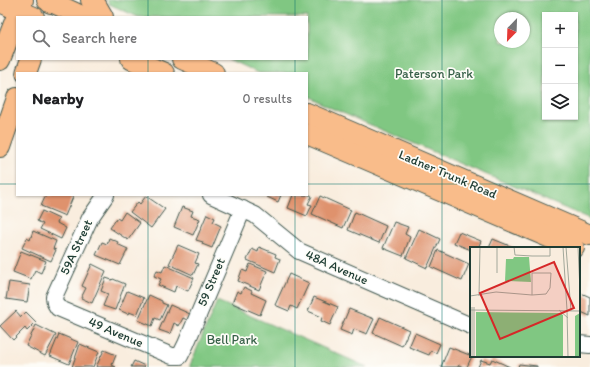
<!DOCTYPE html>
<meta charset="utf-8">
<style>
body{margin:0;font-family:Itim,sans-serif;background:#f6f6f6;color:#202124}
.controls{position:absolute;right:12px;top:12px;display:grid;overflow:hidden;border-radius:0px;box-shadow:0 1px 3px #0004}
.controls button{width:36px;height:36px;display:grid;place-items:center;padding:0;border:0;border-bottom:1px solid #e0e0e0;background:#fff;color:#202124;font:20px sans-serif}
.compass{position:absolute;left:494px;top:12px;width:36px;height:36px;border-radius:50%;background:#fff;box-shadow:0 1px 3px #0004;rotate:203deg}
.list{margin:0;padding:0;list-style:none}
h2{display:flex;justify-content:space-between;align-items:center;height:52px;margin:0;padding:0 16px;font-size:17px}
h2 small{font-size:13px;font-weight:400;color:#757577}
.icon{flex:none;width:22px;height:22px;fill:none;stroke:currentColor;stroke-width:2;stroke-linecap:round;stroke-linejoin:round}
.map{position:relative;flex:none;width:590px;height:367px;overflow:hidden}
.search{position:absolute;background:#fff;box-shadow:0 1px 3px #0004;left:16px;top:16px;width:292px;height:44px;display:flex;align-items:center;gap:10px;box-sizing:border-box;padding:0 14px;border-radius:0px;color:#757577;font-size:15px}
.panel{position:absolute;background:#fff;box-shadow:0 1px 3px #0004;left:16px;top:72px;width:292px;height:124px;border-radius:0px}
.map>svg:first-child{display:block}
</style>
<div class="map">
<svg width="590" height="367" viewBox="0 0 590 367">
<rect width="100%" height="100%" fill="#fdfcf7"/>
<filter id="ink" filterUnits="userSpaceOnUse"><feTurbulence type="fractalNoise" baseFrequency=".025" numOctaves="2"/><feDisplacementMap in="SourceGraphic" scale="8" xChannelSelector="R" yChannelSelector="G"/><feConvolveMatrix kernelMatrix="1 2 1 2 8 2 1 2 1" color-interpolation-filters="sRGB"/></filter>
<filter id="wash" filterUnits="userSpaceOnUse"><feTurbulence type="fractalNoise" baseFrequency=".012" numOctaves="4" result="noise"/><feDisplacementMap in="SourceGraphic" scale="16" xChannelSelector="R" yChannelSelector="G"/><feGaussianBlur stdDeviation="0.9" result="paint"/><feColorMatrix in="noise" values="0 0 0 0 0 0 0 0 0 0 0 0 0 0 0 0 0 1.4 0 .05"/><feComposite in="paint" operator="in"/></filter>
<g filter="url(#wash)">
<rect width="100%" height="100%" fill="#f9edde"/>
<g fill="#80c782" stroke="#50825b" fill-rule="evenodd">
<path d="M107,0h483v219l-259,-111 -24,-12v-23h-49l-30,-14h79v-42h-169l-29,-13zM545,15h30v102h-30zM500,18h24v24h-24z"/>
<polygon points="217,301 367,367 190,367 190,365"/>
</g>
<g id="blocks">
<g fill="#df926d">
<polygon points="307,194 312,196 308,204 312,205 307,216 288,208 293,195 307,195"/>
<polygon points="46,195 69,195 73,197 65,216 41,206"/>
<polygon points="268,195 281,195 278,202 267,197"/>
<polygon points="146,196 165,209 151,228 130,212 138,202 140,204"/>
<polygon points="320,196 351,210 343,228 312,214"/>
<polygon points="182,207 193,211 191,216 200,219 193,235 174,227"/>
<polygon points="42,211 59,219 57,223 66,228 61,239 40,229 43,224 37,221"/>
<polygon points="125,212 140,223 128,240 110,228 117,218 120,220"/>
<polygon points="355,212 386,226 379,243 348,230"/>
<polygon points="207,214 215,218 213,222 221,226 212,248 202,244 203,242 196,240"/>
<polygon points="394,222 408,227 405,234 410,237 403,256 383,248"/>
<polygon points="419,229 440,239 427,268 406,258"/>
<polygon points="33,231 56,241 53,249 56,250 51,261 22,248 27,238 30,240"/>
<polygon points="459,232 481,241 478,248 471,248 471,250 454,243"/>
<polygon points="109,238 118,242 117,244 128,249 120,265 96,255 102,242 107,244"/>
<polygon points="493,239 515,248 489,248"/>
<polygon points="178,245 199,254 195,263 198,264 193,275 169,264"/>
<polygon points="259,247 276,254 275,257 280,259 275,272 247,260 252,249 258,252"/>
<polygon points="438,250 469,264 462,281 431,267"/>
<polygon points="21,251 46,261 41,273 35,270 31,279 13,272"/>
<polygon points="92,264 106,271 92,303 81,298 86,288 82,286"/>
<polygon points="250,264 267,271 259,290 238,281 242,270 247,272"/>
<polygon points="165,265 194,278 188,291 176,286 174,292 158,285 161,279 154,276 157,270 162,272"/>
<polygon points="289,274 309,283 297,309 291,306 289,311 275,305"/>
<polygon points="106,278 112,280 113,279 125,284 115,310 103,306 108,294 101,291"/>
<polygon points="9,282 30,285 27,302 6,299"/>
<polygon points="244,287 252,291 251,293 266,300 260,315 232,303 237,291 241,293"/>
<polygon points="127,291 144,298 137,315 129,312 128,314 119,310"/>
<polygon points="579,292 590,297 590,316 579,311"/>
<polygon points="149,295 162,301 162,303 167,305 160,320 155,318 152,326 138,320"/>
<polygon points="314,297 338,307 330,325 321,321 322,317 308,311"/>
<polygon points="170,305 190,314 187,320 183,318 179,326 174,323 170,334 159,330"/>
<polygon points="349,309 374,319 367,334 354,329 352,335 340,330"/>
<polygon points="16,311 21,317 26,312 36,322 27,331 25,328 13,340 0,326"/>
<polygon points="380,317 409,330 402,346 373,333"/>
<polygon points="36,325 56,335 45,356 26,346"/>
<polygon points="415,333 440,344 436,353 431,351 429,355 409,347"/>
<polygon points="59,334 78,342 69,364 50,356"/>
<polygon points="80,344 99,352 93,367 72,367"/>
<polygon points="449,347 472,356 467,367 463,367 459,365 458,367 441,367"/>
<polygon points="104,350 116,355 112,365 116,367 96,367"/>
<polygon points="492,359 510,367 478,367 481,360 490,363"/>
<polygon points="134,361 145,366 144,367 131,367"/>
<polygon points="519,364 537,366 537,367 518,367"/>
</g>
</g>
</g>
<g filter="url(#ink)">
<use href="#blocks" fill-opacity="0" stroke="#40574e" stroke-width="1"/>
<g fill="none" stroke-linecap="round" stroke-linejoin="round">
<defs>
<g id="minor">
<polyline points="106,195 90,218 54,297 55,303 58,308 172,356 180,356 186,344 243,209"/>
<polyline points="211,195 255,215 299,251 471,326"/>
<polyline points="579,344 590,345"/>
</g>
<g id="major">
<polyline points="47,0 84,17"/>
<polyline points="0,2 34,17"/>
<polyline points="131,59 164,73"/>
<polyline points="182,59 214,73"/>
<polyline points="0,60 23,0"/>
<polyline points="26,73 31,59"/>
<polyline points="307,113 590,235"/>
<polyline points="307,134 574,248"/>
<polyline points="0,147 17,98"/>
</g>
<g id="highway">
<polyline points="92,0 102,17"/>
<polyline points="51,2 52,0"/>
</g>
</defs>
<use href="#minor" stroke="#40574e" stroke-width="18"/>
<use href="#major" stroke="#40574e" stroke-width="22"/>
<use href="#highway" stroke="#40574e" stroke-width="24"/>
<use href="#minor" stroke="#fff" stroke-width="16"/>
<use href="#major" stroke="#f9bc8a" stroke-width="20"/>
<use href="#highway" stroke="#f9bc8a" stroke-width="22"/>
</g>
</g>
<path fill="none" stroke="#0f766e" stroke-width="1" stroke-opacity="0.55" d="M148,0v17M295,0v17M442,0v367M148,59v14M295,59v14M0,184h17M307,184h283M148,195v172M295,195v172"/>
<g text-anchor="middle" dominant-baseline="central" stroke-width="3.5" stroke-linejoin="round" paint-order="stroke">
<g font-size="13" fill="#376048" stroke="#fdfcf7">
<text x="434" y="73">Paterson Park</text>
<text x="232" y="339">Bell Park</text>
</g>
<g font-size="13" fill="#1f3d34" stroke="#fdfcf7">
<text transform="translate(448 174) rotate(23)">Ladner Trunk Road</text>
<text transform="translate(76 247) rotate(-65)">59A Street</text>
<text transform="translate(337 267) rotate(24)">48A Avenue</text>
<text transform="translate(211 282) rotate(-67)">59 Street</text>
<text transform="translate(116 332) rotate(23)">49 Avenue</text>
</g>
</g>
<g transform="translate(470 247)">
<rect width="110" height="110" fill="#f9edde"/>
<path d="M44,10h15l2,25 -26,-1 1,-22h7zM6,65l84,1 3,2v42h-87zM110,66v44h-5v-41z" fill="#80c782"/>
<path fill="none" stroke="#a2a79a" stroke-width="1" d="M44,0l1,8 17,1h18v-9M93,0l4,63M96,0l5,64M108,0l2,44M27,26v-26M0,49l26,-4 36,3 14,-1 4,-6 1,-15h-19v22M9,49l1,-49M0,63l110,1M89,63l9,8M97,63l1,47M2,110v-50M4,110v-50"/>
<path fill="#d62828" fill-opacity="0.15" stroke="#d62828" stroke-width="2" d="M84,15l20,46 -74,31 -20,-46z"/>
<rect width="110" height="110" fill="none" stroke="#1f3d34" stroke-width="2"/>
</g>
</svg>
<div class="controls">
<button>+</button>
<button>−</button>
<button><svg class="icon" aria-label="layers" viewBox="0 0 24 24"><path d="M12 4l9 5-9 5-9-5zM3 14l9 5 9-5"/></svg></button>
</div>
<svg class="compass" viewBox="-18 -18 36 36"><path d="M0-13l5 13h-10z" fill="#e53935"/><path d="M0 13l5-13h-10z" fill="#757577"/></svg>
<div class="search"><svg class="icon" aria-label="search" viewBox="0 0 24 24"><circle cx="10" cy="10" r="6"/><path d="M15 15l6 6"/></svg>Search here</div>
<section class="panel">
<h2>Nearby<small>0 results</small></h2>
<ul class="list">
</ul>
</section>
</div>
